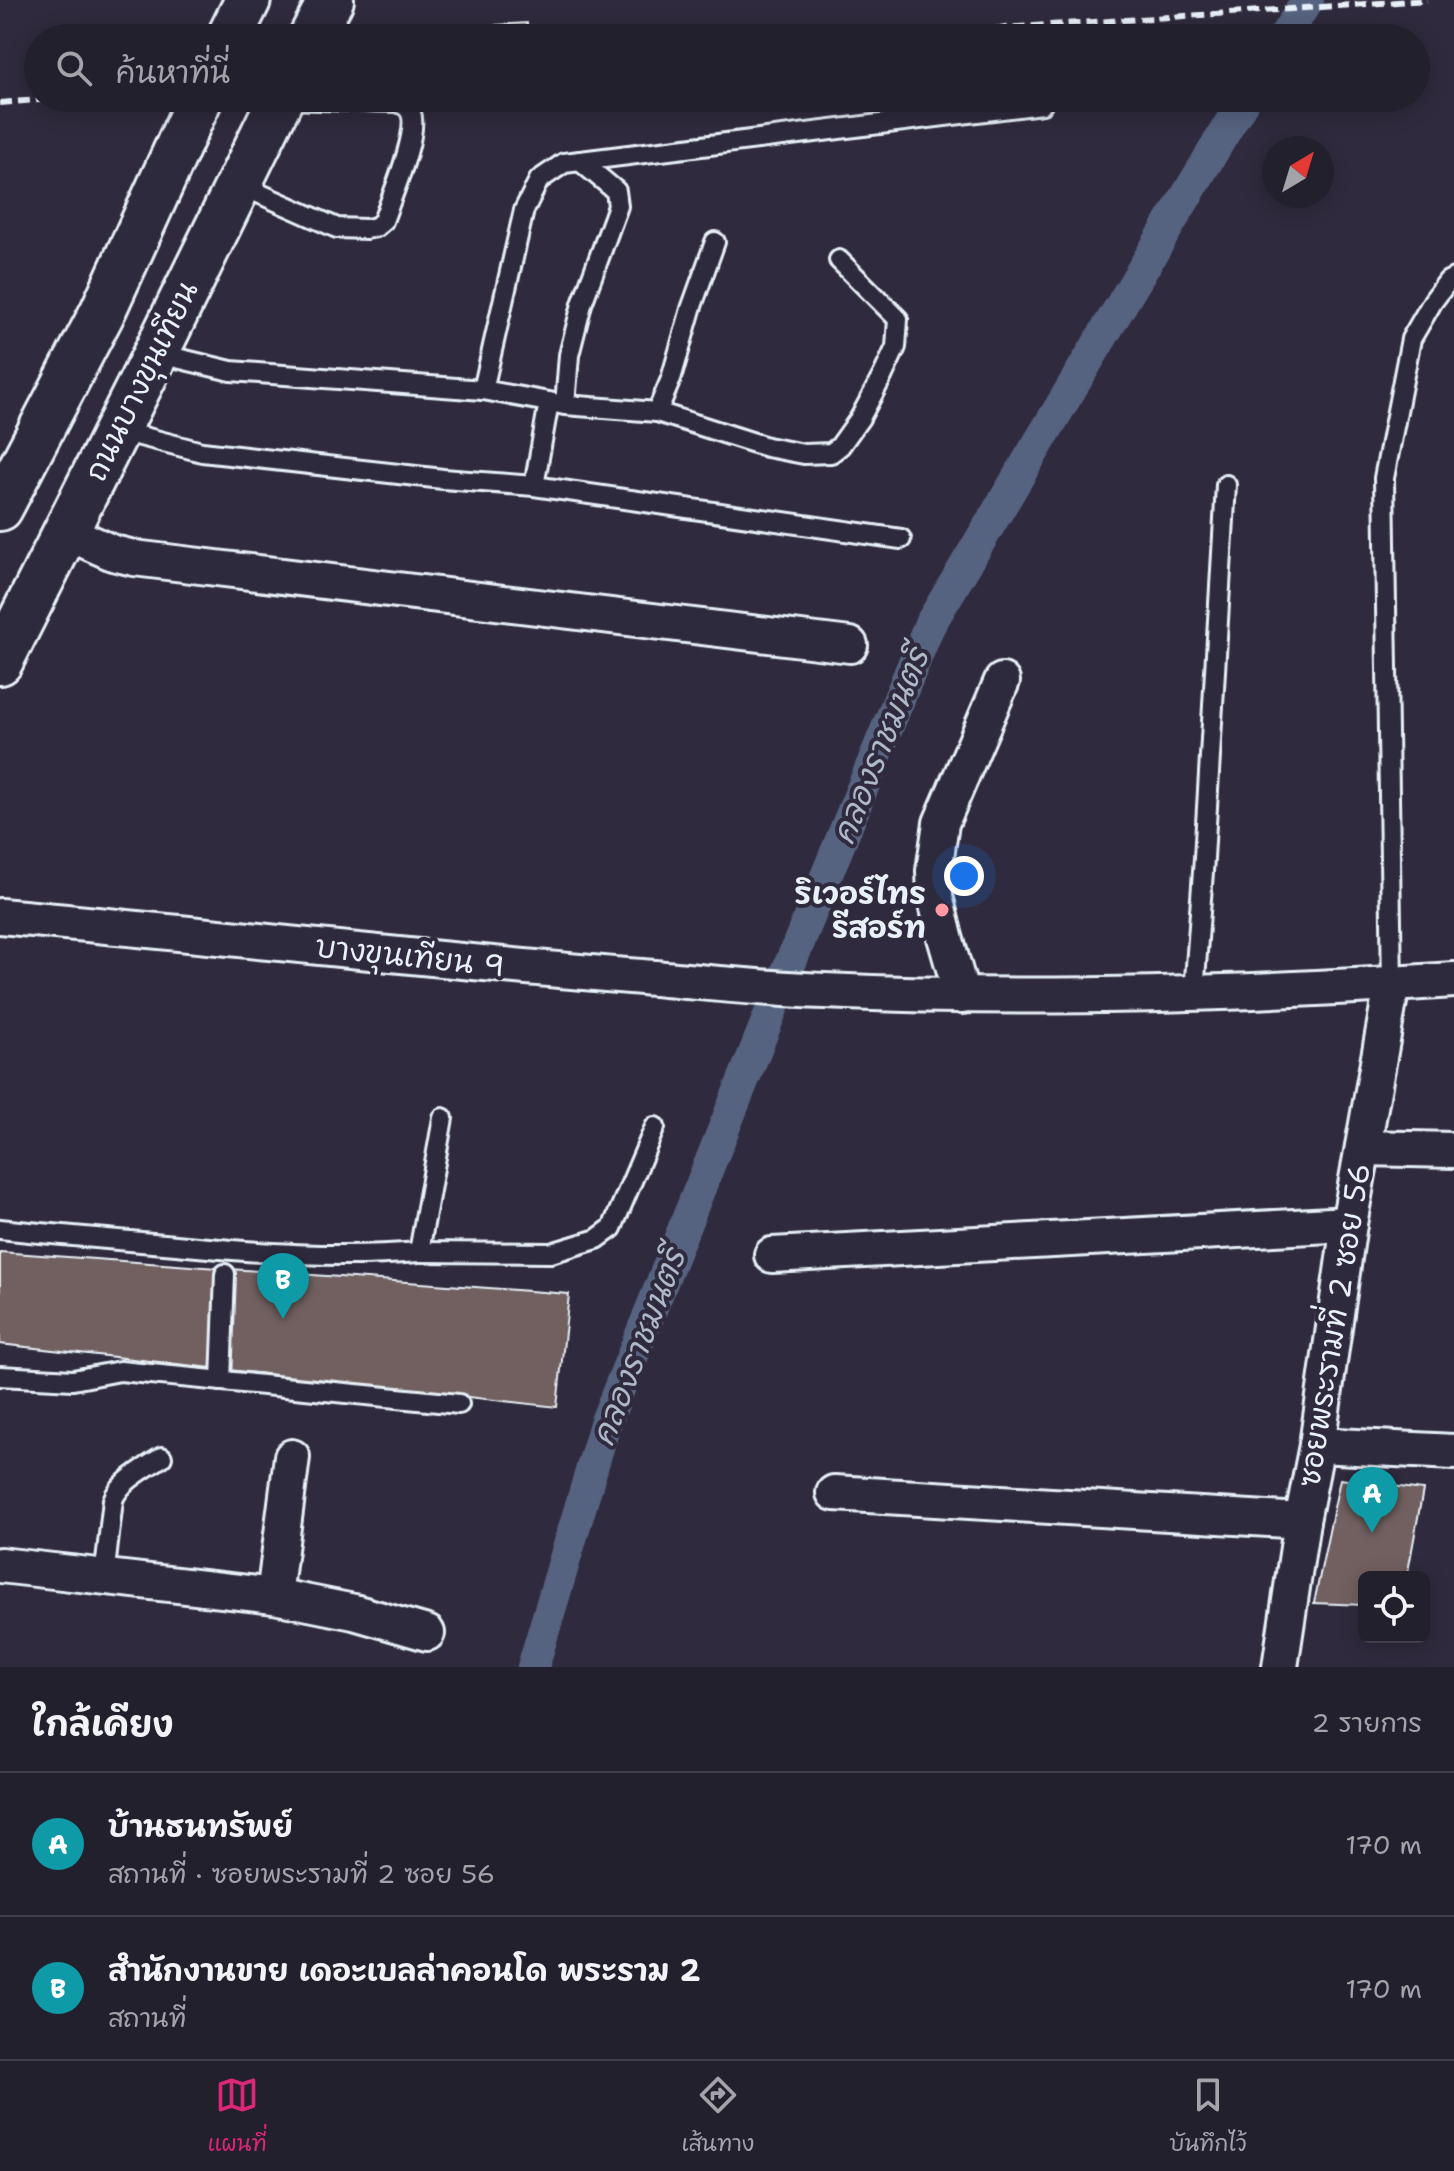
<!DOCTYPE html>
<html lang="th">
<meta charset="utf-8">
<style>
body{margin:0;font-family:"Shantell Sans","Playpen Sans Thai",sans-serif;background:#2f2d3a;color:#f1f3f6}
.controls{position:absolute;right:24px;bottom:24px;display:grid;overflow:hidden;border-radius:12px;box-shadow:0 4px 20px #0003}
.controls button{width:72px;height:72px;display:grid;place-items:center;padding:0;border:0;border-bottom:2px solid #403e4a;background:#23202e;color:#f1f3f6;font:40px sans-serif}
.compass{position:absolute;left:1262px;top:136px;width:72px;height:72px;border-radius:50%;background:#23202e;box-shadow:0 4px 20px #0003;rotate:38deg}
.you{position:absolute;left:964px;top:876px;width:28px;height:28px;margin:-20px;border:6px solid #fff;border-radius:50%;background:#1a73e8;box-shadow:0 0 0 12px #1a73e833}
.badge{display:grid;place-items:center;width:52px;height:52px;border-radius:50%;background:#db2777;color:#fff;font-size:26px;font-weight:700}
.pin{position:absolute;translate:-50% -66px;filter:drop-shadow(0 2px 4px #0008)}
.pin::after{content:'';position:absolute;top:42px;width:28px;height:24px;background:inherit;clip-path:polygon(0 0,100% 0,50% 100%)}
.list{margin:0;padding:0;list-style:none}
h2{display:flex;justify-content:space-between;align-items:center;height:104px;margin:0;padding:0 32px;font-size:34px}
h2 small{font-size:26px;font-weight:400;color:#a3a3aa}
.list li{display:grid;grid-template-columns:52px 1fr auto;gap:24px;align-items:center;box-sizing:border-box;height:144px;padding:0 32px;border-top:2px solid #403e4a}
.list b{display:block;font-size:30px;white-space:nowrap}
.list p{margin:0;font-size:26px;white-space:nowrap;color:#a3a3aa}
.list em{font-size:26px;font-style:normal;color:#a3a3aa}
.icon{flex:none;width:44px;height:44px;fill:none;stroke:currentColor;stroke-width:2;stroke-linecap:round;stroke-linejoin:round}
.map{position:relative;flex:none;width:1454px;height:1667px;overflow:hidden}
.search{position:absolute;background:#23202e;box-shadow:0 4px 20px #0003;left:24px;right:24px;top:24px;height:88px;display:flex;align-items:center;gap:20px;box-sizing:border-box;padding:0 28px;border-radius:44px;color:#a3a3aa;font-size:30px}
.sheet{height:392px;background:#23202e}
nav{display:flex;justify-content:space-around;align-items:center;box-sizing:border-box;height:112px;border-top:2px solid #403e4a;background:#23202e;font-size:22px;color:#a3a3aa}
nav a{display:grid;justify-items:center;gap:4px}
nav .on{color:#db2777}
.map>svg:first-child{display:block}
</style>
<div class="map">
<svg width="1454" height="1667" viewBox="0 0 1454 1667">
<rect width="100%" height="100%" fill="#2f2a3d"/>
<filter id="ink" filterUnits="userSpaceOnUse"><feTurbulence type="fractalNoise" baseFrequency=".0125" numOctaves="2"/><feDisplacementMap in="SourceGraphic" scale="16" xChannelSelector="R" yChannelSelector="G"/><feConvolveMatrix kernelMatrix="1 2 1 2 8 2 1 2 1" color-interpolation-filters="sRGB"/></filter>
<g filter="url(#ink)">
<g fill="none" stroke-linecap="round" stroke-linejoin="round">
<g stroke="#566480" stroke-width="32">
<polyline points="1283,38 1308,0"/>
<polyline points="533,1667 605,1424 790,964 929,626 1245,98"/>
</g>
</g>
<g fill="#71615e" stroke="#e8f1f8" stroke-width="2">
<polygon points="527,23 529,38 497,38 496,25"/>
<polygon points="0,1252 569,1294 557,1407 0,1344"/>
<polygon points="1340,1479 1423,1490 1407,1577 1364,1577 1364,1605 1314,1603"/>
</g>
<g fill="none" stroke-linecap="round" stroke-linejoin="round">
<defs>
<g id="service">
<path d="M238,184l99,44 29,1 10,-2 7,-6c8,-23 36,-87 28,-108 -3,-7 -8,-9 -15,-11l-115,-3"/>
<polyline points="156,353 231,371 483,390 565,405 657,412 767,447 804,454 831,453 840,446 860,418 883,375 896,347 898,319 839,260"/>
<polyline points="483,390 524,210 539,180 564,163 1042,104"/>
<polyline points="565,405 569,355 582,304 618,206 616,191 580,161"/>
<polyline points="657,412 671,379 691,309 715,242"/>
<polyline points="117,430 202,452 443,479 534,486 901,539"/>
<polyline points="534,486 549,402"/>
<polyline points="1392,985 1384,478 1411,339 1433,301 1448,281 1454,278"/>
<polyline points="1194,993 1204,858 1226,485"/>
<path d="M0,1229c59,6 117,11 176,16 82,8 162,14 243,7l24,-134"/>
<polyline points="419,1252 551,1253 597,1239 612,1228 655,1127"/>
<polyline points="0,1376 73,1380 120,1371 459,1404"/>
<polyline points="221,1381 225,1274"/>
<path d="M104,1578l9,-78c7,-19 33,-32 49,-43"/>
</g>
<g id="minor">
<polyline points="66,532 113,553 134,558 850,645"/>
<path d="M0,916c214,19 428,44 642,61 61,5 121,12 182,14 210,10 421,3 630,-11"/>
<polyline points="962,996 945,937 935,896 934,871 941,823 1002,681"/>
<polyline points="1363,1148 1454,1150"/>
<polyline points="772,1255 1349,1224"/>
<polyline points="1317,1445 1454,1452"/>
<polyline points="834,1493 1302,1521"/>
<polyline points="0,1565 274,1596 354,1612 427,1633"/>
<polyline points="274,1596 292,1457"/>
<polyline points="1280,1667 1302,1521 1317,1445 1349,1224 1392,985"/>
</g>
<g id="secondary">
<polyline points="229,38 248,0"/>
<polyline points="311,38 331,0"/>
<polyline points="0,508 102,313 200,98"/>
<polyline points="0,662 156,353 281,98"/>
</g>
</defs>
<use href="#service" stroke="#e8f1f8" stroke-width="24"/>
<use href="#minor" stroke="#e8f1f8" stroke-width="40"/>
<use href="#secondary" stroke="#e8f1f8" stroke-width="50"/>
<use href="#service" stroke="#2f2a3d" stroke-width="18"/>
<use href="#minor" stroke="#2f2a3d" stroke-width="34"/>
<use href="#secondary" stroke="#2f2a3d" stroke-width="44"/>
<g stroke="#e8f1f8" stroke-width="6" stroke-dasharray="12 6" stroke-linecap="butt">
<polyline points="852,38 1427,0"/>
<polyline points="0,103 63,98"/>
</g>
</g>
</g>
<circle fill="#ff9aa2" stroke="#2f2a3d" stroke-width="3" cx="942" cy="910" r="8"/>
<g text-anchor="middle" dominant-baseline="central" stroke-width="8" stroke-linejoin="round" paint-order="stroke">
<g font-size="30" fill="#e8f1f8" stroke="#2f2a3d">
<text transform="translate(141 381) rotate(-64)">ถนนบางขุนเทียน</text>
<text transform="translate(410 956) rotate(6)">บางขุนเทียน 9</text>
<text transform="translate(1334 1325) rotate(-81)">ซอยพระรามที่ 2 ซอย 56</text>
</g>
<g font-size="30" font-weight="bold" fill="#e8f1f8" stroke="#2f2a3d" text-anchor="end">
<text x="926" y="893">ริเวอร์ไทร<tspan x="926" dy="34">รีสอร์ท</tspan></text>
</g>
<g font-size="32" font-style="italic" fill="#aeb9c8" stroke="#2f2a3d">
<text transform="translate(880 746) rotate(-68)">คลองราชมนตรี</text>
<text transform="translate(638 1347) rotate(-69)">คลองราชมนตรี</text>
</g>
</g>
</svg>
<div class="controls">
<button><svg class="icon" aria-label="locate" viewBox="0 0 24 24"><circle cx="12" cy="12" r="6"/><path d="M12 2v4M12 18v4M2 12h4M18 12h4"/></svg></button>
</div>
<svg class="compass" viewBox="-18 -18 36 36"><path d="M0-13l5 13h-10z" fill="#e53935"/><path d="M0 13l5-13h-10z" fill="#a3a3aa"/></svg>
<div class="you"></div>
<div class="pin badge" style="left:1372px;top:1533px;background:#0f9aa8">A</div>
<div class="pin badge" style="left:283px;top:1319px;background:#0f9aa8">B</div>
<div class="search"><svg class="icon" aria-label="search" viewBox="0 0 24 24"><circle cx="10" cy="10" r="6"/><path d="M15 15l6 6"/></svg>ค้นหาที่นี่</div>
</div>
<section class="sheet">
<h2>ใกล้เคียง<small>2 รายการ</small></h2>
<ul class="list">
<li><span class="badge" style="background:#0f9aa8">A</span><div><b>บ้านธนทรัพย์</b><p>สถานที่ · ซอยพระรามที่ 2 ซอย 56</p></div><em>170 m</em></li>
<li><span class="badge" style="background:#0f9aa8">B</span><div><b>สำนักงานขาย เดอะเบลล่าคอนโด พระราม 2</b><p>สถานที่</p></div><em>170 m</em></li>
</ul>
</section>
<nav>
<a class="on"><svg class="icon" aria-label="map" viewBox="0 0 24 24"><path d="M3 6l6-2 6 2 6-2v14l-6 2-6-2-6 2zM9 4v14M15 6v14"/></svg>แผนที่</a>
<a><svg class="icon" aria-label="directions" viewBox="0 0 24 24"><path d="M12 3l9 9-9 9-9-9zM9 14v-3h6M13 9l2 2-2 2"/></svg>เส้นทาง</a>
<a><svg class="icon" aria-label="saved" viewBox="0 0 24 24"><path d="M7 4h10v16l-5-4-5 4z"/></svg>บันทึกไว้</a>
</nav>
